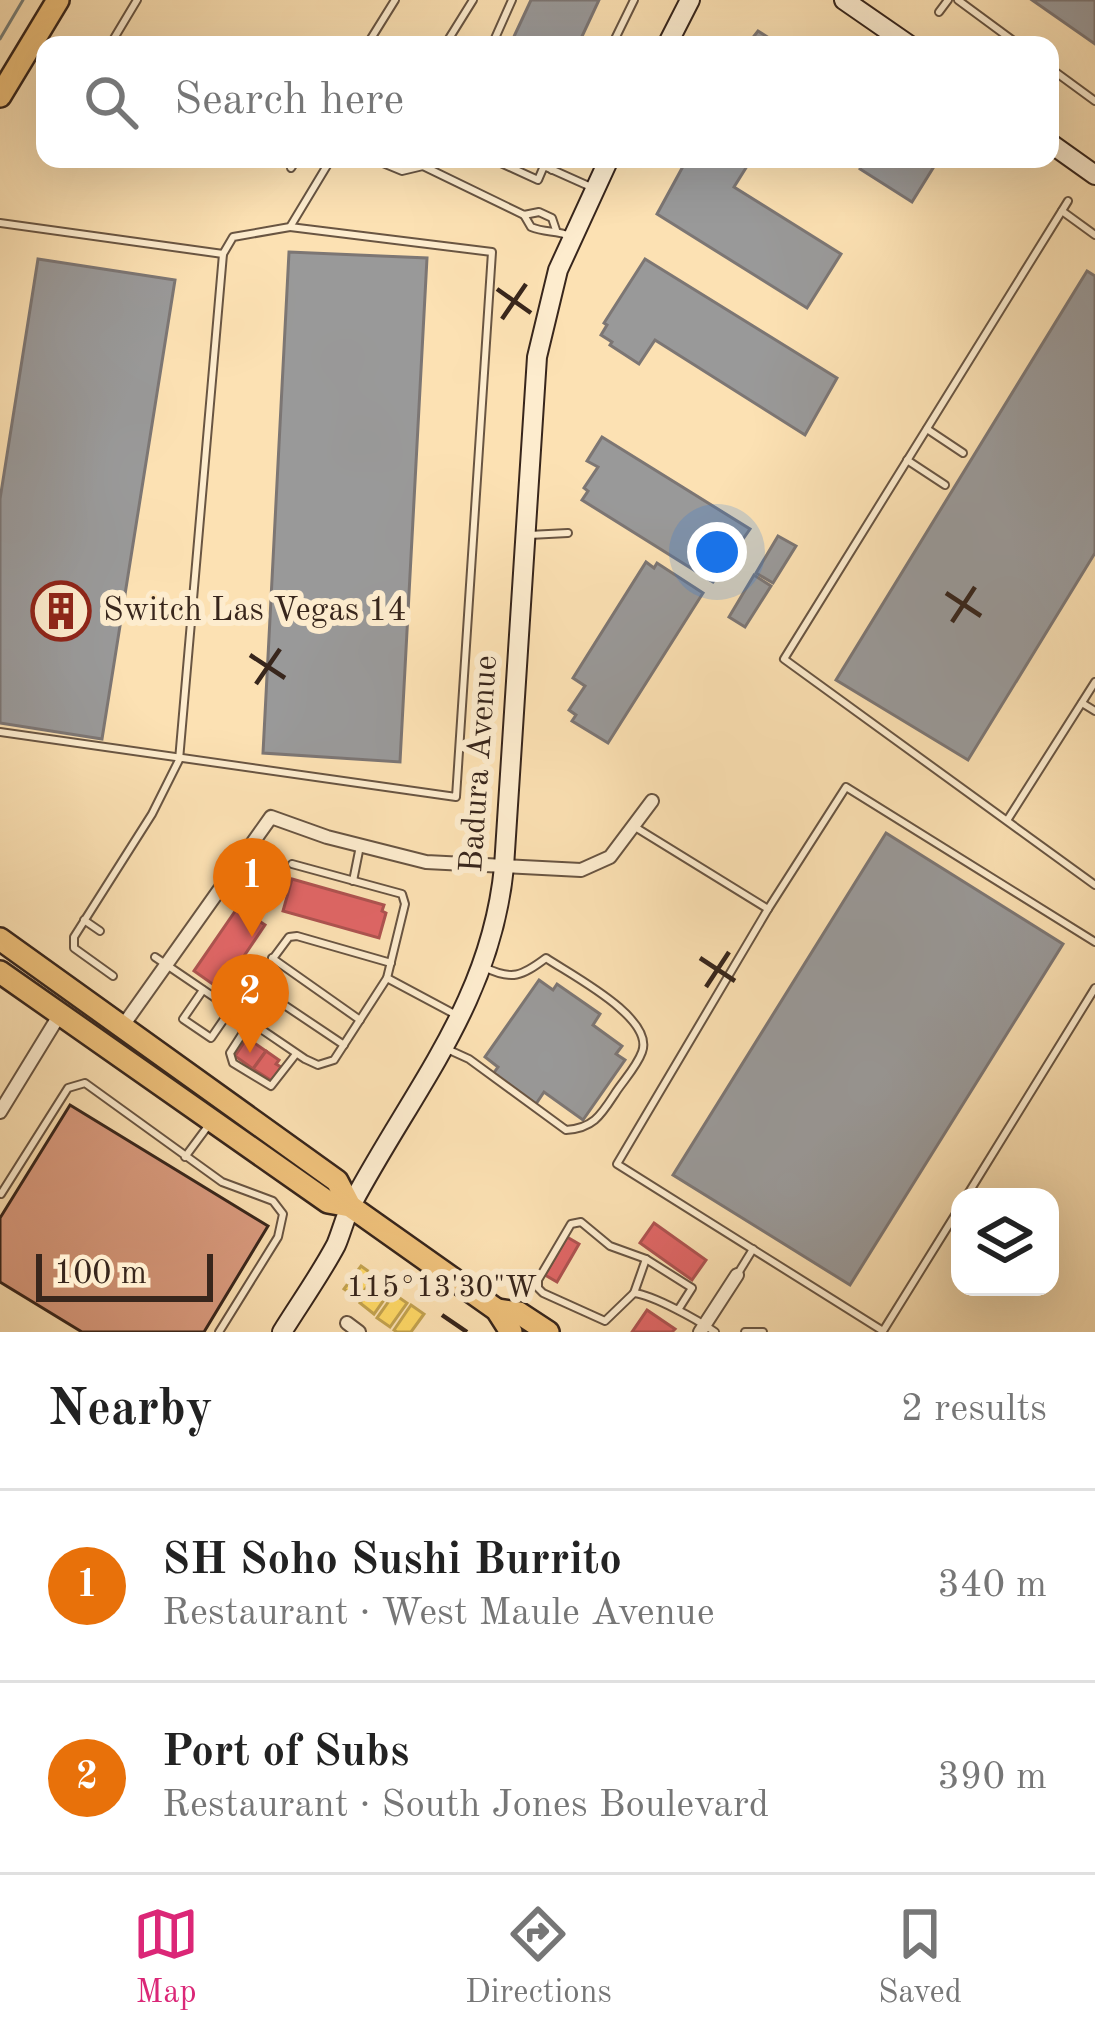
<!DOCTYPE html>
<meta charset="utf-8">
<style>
body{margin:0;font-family:"Old Standard TT",serif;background:#f6f6f6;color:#222}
.controls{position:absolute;right:36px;bottom:36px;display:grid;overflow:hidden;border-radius:24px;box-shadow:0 12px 48px #0002}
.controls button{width:108px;height:108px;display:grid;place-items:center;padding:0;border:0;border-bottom:3px solid #e0e0e0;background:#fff;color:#222;font:60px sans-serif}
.scale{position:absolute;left:36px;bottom:30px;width:177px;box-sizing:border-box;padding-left:12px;border:6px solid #38261c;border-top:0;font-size:33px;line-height:42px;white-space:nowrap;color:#38261c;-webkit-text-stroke:9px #fdecce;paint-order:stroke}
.you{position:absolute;left:717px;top:552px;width:42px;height:42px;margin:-30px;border:9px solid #fff;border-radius:50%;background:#1a73e8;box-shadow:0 0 0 18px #1a73e833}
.badge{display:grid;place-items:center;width:78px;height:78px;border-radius:50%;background:#db2777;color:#fff;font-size:39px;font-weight:700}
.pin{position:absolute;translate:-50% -99px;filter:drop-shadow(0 3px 6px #0008)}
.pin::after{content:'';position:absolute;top:63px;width:42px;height:36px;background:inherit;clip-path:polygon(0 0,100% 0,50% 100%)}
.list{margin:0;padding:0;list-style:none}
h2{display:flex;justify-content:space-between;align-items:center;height:156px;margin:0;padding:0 48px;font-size:51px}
h2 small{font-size:39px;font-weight:400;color:#767676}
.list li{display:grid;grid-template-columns:78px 1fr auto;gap:36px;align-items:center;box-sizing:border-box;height:192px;padding:0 48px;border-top:3px solid #e0e0e0}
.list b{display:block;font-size:45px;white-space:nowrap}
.list p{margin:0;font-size:39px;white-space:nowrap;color:#767676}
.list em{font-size:39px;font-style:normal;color:#767676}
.icon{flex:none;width:66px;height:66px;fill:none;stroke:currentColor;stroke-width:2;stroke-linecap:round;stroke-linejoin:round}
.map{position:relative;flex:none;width:1095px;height:1332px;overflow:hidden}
.search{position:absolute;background:#fff;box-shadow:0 12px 48px #0002;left:36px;right:36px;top:36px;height:132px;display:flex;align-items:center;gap:30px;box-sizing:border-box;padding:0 42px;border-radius:24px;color:#767676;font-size:45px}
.sheet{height:540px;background:#fff}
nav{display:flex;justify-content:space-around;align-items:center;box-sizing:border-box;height:168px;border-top:3px solid #e0e0e0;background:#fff;font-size:33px;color:#767676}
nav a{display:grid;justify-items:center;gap:6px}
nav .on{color:#db2777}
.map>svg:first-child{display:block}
</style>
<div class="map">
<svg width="1095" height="1332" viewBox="0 0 1095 1332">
<rect width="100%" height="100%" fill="#fce1b3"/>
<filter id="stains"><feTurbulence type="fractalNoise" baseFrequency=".00167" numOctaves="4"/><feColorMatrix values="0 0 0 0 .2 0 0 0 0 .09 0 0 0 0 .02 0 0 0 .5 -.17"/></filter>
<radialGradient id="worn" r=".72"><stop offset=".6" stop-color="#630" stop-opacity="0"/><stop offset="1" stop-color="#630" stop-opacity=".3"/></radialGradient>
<g fill="#ffd966" stroke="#c3a350" stroke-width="3">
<polygon points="361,1266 375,1276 358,1299 344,1289"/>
<polygon points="374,1284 388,1294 374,1314 360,1303"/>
<polygon points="394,1294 407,1303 390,1327 377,1318"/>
<polygon points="411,1305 424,1314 411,1332 397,1332 394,1330"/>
</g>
<g fill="#e06666" stroke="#ae5350" stroke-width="3">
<polygon points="292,879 384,905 382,911 386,913 379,938 283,911"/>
<polygon points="238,907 265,925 221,990 194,971"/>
<polygon points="247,1038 266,1051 253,1069 235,1056"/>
<polygon points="266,1051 279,1060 276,1064 281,1067 272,1081 253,1069"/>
<polygon points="654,1223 706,1260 692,1280 640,1243"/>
<polygon points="567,1237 579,1244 557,1282 545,1275"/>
<polygon points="647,1310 675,1329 672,1332 632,1332"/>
</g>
<g fill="#999" stroke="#7c7674" stroke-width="3">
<polygon points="531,0 599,0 578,45 510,45"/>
<polygon points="1032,0 1095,0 1095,44"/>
<polygon points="758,31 780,45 747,45"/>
<polygon points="687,159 743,159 749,163 734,187 841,254 807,308 657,214"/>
<polygon points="864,159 936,159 938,160 912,202 860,169"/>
<polygon points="289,252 427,258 400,762 263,753"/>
<polygon points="38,259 175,280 102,739 0,723 0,499"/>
<polygon points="645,259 837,378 805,435 655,340 639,364 610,345 612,342 601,335 607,325 604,323"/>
<polygon points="1087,271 1095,276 1095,553 968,760 836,680"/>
<polygon points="602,437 750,529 713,582 582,500 588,491 584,488 598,467 587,461"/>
<polygon points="778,536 796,546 773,583 756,573"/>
<polygon points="646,562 654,568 657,563 703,593 608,743 572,721 576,715 569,710 585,686 573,678"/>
<polygon points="754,575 771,586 745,627 729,617"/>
<polygon points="886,833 1063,944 850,1285 673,1175"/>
<polygon points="539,980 553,990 557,984 600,1014 593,1025 622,1046 616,1054 625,1060 583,1120 544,1092 536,1104 493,1074 498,1067 485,1057"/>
</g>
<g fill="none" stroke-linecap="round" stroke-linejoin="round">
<polyline stroke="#787f78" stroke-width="3" points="0,39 23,0"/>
</g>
<polygon fill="#db9c80" stroke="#38261c" stroke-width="3" points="70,1105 268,1226 204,1332 82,1332 0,1282 0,1218"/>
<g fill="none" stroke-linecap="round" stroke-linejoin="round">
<defs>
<g id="lane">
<polyline points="958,0 1019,45"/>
<polyline points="939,12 948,0"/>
<polyline points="110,45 137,0"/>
<polyline points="367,45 395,0"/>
<polyline points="445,45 473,0"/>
<polyline points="492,45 512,0"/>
<polyline points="612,45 634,0"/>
<polyline points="1050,68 1095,101"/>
<polyline points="373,159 402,171 423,166"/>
<polyline points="418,159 423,166 524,215 539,212 552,218 556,230"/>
<polyline points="492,159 538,180 544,166 591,187"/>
<polyline points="291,168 297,159"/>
<polyline points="552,170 557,159"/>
<polyline points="1068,201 784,659 1095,885"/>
<polyline points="1062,211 1095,235"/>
<path d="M524,215l7,12c14,6 25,3 39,9"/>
<polyline points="0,223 223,254"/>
<polyline points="927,429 963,453"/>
<polyline points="907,460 945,485"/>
<polyline points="529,535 568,533"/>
<polyline points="1082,703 1095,711"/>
<polyline points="0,732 456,797 492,252 290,227"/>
<polyline points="1008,819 1095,682"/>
<polyline points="635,827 768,909"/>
<polyline points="353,881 360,846"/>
<polyline points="84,920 100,931"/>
<polyline points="155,957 305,1059 318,1065 334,1060 387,978 405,904 402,894 292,864"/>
<polyline points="272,958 360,1020"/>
<polyline points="113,976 74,948 74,937 152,814 179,760 223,254 233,237 290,227 331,159"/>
<polyline points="387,978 458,1016"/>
<polyline points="253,984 344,1045"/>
<polyline points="203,990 183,1019 211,1038 231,1009"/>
<polyline points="234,1011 289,937 297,936 391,963"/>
<polyline points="250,1022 230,1053 233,1063 271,1086 296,1054"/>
<path d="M447,1049l22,10 97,71c28,-2 35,-15 50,-38 8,-12 21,-26 26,-40 13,-34 -71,-77 -96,-94 -24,18 -34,23 -62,9"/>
<polyline points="185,1157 208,1126"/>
<polyline points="1,1194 68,1088 85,1083 222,1182 273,1201 283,1214 278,1237 219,1332"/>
<polyline points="966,1197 1095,988"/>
<polyline points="960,1207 883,1331 617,1164 768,909 846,787 1095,942"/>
<polyline points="737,1275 753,1249"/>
<polyline points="634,1293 646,1259"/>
<path d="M678,1310l14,-22 -46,-29 -36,-13 -29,-24 -10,2 -33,56v8l5,5 62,28 29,-28c19,2 64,27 81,39"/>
<polyline points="745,1332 763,1332"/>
</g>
<g id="street">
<polyline points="122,1027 271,817 327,837 426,862 581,870 610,857 652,801"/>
<polyline points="0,1112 60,1014"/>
<polyline points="347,1323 359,1332"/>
<polyline points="700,1332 737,1275"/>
</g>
<g id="secondary">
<polyline points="844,0 909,45"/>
<polyline points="667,45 690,0"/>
<polyline points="1050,143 1095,175"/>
<path d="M282,1332c18,-29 38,-57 54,-87 6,-14 9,-29 17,-43 61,-114 138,-201 151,-335l33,-510 21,-87 51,-111"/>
</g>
<g id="primary">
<polyline points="0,96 58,0"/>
<polyline points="0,939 337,1181 350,1206"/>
<polyline points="0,972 328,1202 350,1206 497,1310 511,1332"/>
<polyline points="497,1310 519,1313 548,1332"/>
</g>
</defs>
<use href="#lane" stroke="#695542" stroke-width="10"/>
<use href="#street" stroke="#695542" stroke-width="16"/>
<use href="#secondary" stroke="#38261c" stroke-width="22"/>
<use href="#primary" stroke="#38261c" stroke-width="26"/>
<use href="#lane" stroke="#fdecce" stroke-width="6"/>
<use href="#street" stroke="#fdecce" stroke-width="12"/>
<use href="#secondary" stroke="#fdecce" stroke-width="18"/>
<use href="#primary" stroke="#eec07a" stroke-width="21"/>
</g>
<path fill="none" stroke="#38261c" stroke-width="4.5" d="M497,289l34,24M502,319l24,-35M946,593l35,23M952,622l23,-35M250,655l35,23M256,684l24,-35M700,958l35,23M706,987l23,-35M442,1315l25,17"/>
<defs>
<symbol id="building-ring" viewBox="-11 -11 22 22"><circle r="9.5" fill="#fdecce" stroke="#8f2418" stroke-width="1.5"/><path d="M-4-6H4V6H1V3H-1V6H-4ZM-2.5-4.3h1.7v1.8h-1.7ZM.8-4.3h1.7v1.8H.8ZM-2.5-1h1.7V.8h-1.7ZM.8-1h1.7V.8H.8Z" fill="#8f2418"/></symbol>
</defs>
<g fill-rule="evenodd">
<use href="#building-ring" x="28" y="578" width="66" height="66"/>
</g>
<g text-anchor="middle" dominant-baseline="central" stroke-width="12" stroke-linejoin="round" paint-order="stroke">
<g font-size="33" fill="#38261c" stroke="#fdecce" text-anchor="start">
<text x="103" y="611">Switch Las Vegas 14</text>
</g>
<g font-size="33" fill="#38261c" stroke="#fdecce">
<text transform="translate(480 764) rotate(-86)">Badura Avenue</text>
</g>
</g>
<g font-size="30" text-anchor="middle" fill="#38261c" stroke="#fdecce" stroke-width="12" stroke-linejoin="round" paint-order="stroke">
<text x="442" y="1296">115°13'30"W</text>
</g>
<rect width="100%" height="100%" filter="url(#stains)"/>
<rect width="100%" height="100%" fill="url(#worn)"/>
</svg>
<div class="controls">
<button><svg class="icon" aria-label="layers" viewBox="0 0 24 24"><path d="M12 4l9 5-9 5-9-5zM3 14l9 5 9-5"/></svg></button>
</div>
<div class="scale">100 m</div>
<div class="you"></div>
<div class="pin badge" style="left:252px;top:937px;background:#e8710a">1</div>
<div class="pin badge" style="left:250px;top:1053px;background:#e8710a">2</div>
<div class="search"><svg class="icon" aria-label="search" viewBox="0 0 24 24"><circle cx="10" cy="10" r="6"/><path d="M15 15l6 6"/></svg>Search here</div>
</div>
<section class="sheet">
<h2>Nearby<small>2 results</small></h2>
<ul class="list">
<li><span class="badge" style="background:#e8710a">1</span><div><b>SH Soho Sushi Burrito</b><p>Restaurant · West Maule Avenue</p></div><em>340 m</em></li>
<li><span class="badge" style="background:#e8710a">2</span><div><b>Port of Subs</b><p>Restaurant · South Jones Boulevard</p></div><em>390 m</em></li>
</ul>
</section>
<nav>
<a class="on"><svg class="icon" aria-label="map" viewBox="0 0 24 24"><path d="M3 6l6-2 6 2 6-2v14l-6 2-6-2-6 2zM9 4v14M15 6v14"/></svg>Map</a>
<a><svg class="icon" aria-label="directions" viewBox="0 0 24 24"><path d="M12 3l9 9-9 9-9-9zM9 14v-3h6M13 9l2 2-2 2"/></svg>Directions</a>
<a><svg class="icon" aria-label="saved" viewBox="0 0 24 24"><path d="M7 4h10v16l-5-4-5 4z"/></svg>Saved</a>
</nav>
